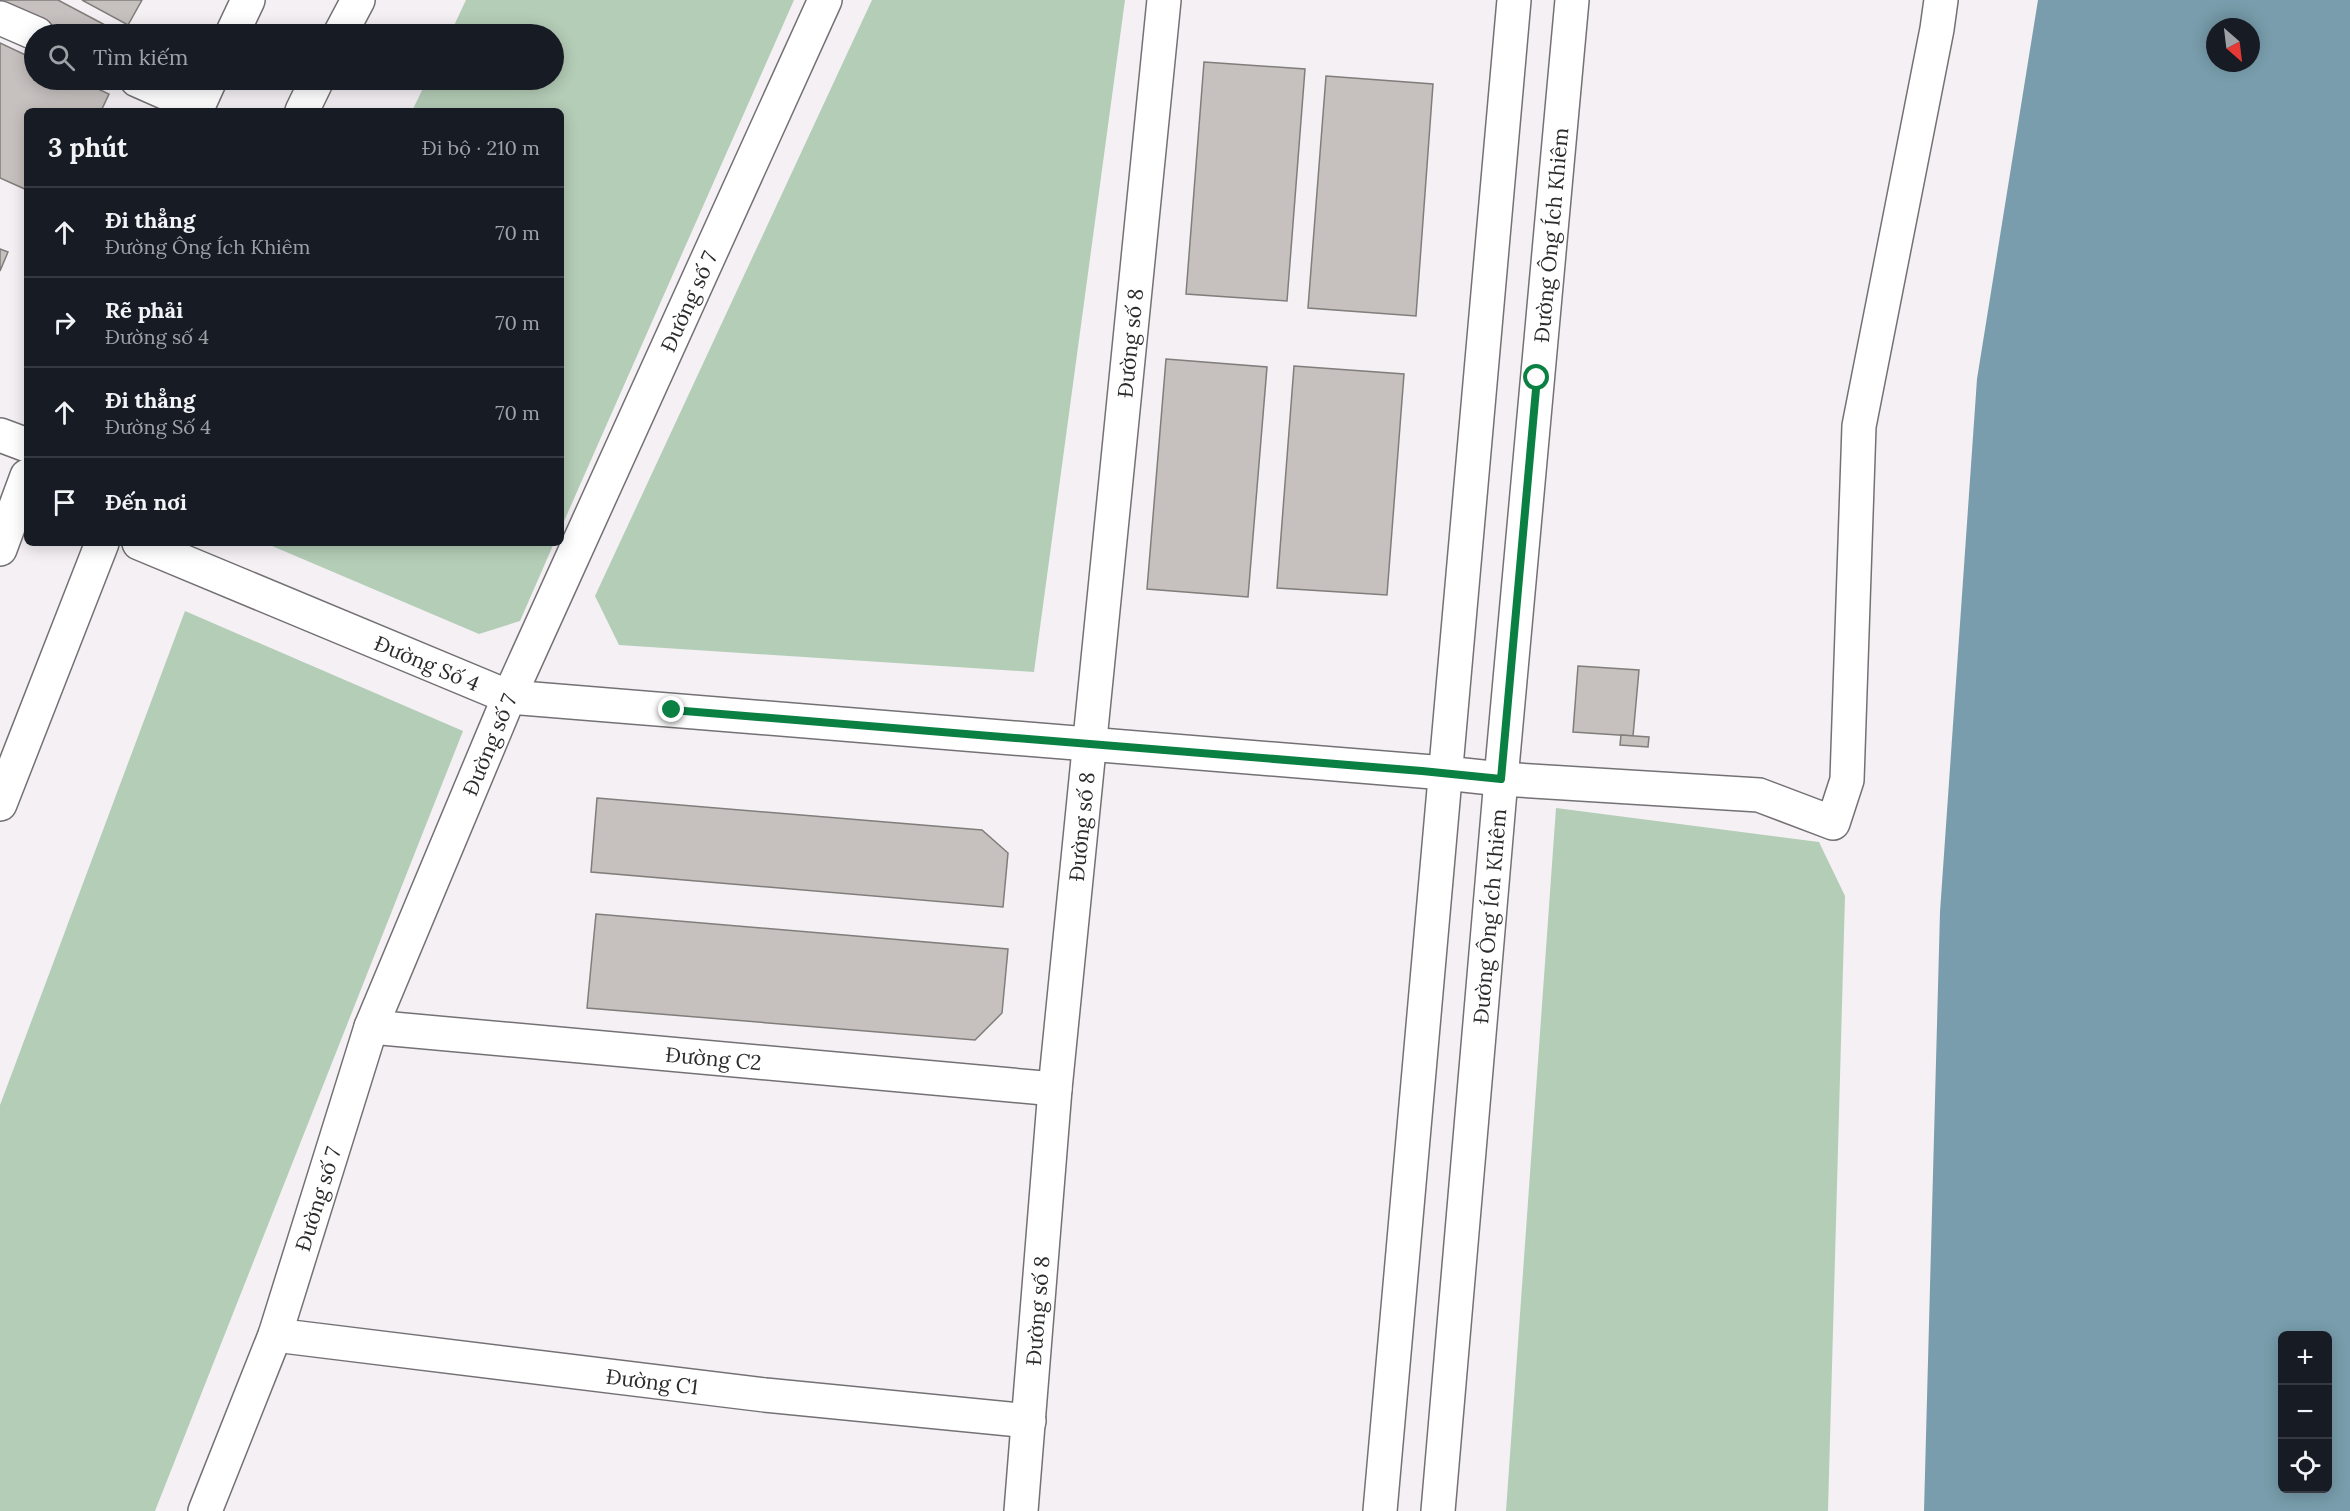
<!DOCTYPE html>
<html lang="vi">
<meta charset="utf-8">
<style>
body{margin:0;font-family:Lora,serif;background:#242831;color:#f1f3f6}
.controls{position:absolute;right:18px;bottom:18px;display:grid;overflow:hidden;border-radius:9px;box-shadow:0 3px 15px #0003}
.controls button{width:54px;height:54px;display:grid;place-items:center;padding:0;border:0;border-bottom:2px solid #363941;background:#171b24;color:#f1f3f6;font:30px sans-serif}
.compass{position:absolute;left:2206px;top:18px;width:54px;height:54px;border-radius:50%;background:#171b24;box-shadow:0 3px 15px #0003;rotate:152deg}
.stop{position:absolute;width:18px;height:18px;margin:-14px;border:4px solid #0b8043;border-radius:50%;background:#fff}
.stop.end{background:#0b8043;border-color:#fff;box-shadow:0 2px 6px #0008}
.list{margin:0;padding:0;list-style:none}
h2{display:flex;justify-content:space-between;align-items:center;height:78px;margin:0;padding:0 24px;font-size:26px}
h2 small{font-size:20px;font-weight:400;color:#9ea1a6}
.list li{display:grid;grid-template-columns:39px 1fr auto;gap:18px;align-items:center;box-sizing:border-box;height:90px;padding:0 24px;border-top:2px solid #363941}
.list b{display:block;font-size:22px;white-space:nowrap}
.list p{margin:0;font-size:20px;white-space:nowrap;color:#9ea1a6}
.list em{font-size:20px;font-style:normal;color:#9ea1a6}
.icon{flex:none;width:33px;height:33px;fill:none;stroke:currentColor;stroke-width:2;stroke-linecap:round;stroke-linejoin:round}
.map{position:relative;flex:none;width:2350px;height:1511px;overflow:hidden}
.search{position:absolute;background:#171b24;box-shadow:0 3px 15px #0003;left:24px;top:24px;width:540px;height:66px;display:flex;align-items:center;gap:15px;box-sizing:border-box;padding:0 21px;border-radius:33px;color:#9ea1a6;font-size:22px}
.panel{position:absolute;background:#171b24;box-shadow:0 3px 15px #0003;left:24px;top:108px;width:540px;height:438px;border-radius:9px}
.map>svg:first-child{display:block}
</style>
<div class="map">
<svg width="2350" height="1511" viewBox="0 0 2350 1511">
<rect width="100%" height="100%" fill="#f4f0f4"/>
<g fill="#b4cdb7">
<polygon points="466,0 794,0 561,528 561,111 412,111 427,80 554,80 554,34 450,34"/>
<polygon points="872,0 1125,0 1034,672 619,645 595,596"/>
<polygon points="265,543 554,543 520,621 479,634"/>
<polygon points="185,611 463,731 155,1511 0,1511 0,1105"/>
<polygon points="1556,808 1819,842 1845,896 1828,1511 1506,1511"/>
</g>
<path fill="#799dac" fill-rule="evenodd" d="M2038,0h312v1511h-426l16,-599 37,-533zM2215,27h36v36h-36zM2282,1336h46v152h-46z"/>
<g fill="#c6c1bf" stroke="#817d7b" stroke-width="1.5">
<polygon points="0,0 58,0 122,34 42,34 0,12"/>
<polygon points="82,0 142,0 128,25"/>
<polygon points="0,43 34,59 34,80 79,80 109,94 101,111 27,111 27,190 0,178"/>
<polygon points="1204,62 1305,69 1287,301 1186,294"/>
<polygon points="1326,76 1433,84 1416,316 1308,308"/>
<polygon points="0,249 8,252 0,271"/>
<polygon points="1166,359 1267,367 1248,597 1147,589"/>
<polygon points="1294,366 1404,374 1387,595 1277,588"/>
<polygon points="1578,666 1639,670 1633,736 1573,732"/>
<polygon points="1621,735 1649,737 1648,747 1620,745"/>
<polygon points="597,798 982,830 1008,853 1003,907 591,872"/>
<polygon points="596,914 1008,949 1002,1013 975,1040 587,1008"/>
</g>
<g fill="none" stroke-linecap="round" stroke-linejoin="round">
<defs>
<g id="minor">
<polyline points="0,18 37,34"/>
<polyline points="137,80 198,107"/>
<polyline points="0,435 27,445"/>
<path id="s1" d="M139,543l370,154 936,76 56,6 258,16 74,28 14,-43 12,-354 78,-397 4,-29"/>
<path id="s2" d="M371,1027l684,62"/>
<path id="s3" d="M275,1335l490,60 264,26"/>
<path id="s4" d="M205,1511l70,-176 96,-308 138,-330 316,-697"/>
<path id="s5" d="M1021,1511l34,-422 109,-1089"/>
<polyline points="1380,1511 1514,0"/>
<path id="s6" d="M1438,1511l63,-732 71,-779"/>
</g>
<g id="major">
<polyline points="232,34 248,0"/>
<polyline points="340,34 358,0"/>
<polyline points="196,111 210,80"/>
<polyline points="302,111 317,80"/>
<polyline points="0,549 27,476"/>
<polyline points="0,804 102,543"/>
</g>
</defs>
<use href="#minor" stroke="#747175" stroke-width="36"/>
<use href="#major" stroke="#747175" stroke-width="36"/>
<use href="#minor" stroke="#fff" stroke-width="33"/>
<use href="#major" stroke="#fff" stroke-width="33"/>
</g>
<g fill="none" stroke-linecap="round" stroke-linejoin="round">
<polyline stroke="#0b8043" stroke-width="8" points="672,710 1422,771 1501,779 1537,378"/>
</g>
<g text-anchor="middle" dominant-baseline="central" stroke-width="4.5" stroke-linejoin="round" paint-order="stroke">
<g font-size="21" fill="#2d2c2d" stroke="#fff">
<text stroke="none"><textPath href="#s6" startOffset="1281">Đường Ông Ích Khiêm</textPath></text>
<text stroke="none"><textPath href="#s4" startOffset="1304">Đường số 7</textPath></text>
<text stroke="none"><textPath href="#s5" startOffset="1173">Đường số 8</textPath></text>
<text stroke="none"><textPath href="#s1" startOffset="312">Đường Số 4</textPath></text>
<text stroke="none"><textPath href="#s4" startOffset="818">Đường số 7</textPath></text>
<text stroke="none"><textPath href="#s5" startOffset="687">Đường số 8</textPath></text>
<text stroke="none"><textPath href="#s6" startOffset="597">Đường Ông Ích Khiêm</textPath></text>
<text stroke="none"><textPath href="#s2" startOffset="344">Đường C2</textPath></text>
<text stroke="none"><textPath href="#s4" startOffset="332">Đường số 7</textPath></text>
<text stroke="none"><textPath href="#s5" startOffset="201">Đường số 8</textPath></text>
<text stroke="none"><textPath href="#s3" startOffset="380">Đường C1</textPath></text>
</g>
</g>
</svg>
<div class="controls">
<button>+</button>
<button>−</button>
<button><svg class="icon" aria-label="locate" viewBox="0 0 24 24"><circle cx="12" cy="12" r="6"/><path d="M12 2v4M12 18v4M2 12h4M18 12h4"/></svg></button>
</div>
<svg class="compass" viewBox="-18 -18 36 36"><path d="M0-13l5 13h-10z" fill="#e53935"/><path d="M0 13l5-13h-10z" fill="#9ea1a6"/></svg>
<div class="stop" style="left:1537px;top:378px"></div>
<div class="stop end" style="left:672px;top:710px"></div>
<div class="search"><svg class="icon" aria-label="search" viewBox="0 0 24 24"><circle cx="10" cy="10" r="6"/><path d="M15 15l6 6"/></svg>Tìm kiếm</div>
<section class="panel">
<h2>3 phút<small>Đi bộ · 210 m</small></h2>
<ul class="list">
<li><svg class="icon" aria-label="ahead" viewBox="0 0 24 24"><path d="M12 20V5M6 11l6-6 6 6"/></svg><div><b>Đi thẳng</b><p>Đường Ông Ích Khiêm</p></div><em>70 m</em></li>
<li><svg class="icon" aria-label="right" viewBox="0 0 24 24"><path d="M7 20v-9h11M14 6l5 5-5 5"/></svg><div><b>Rẽ phải</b><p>Đường số 4</p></div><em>70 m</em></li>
<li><svg class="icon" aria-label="ahead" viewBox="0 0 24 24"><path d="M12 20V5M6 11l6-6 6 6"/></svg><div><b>Đi thẳng</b><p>Đường Số 4</p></div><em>70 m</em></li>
<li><svg class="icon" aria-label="arrive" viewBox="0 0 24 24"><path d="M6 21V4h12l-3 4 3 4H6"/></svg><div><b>Đến nơi</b></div></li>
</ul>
</section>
</div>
